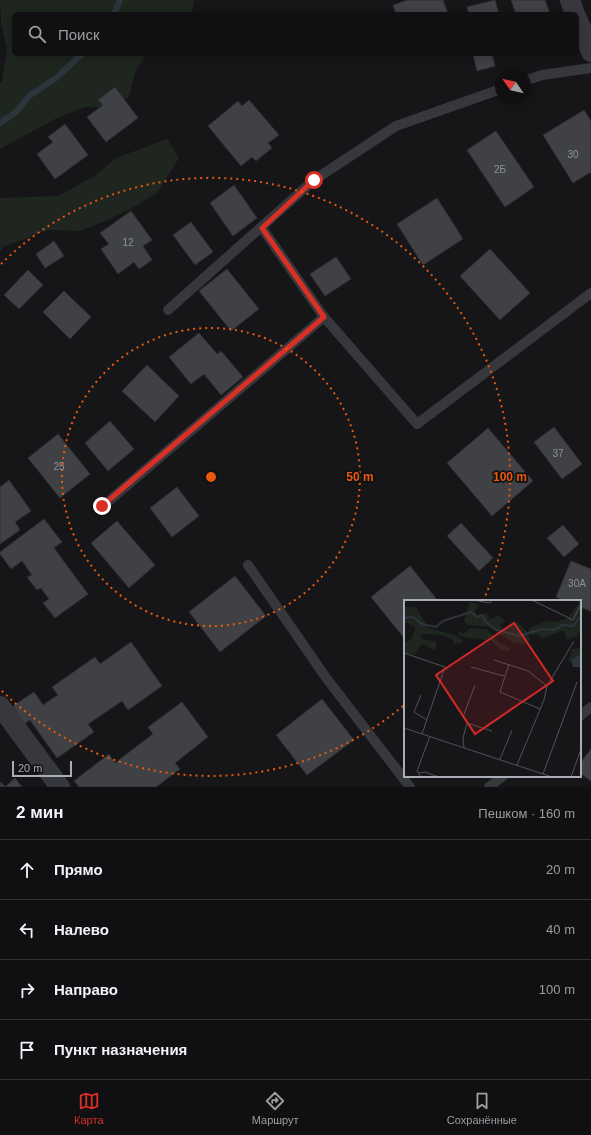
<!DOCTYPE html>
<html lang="ru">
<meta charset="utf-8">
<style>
body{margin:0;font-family:Helvetica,sans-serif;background:#1e1e20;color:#f1f3f6}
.compass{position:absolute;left:495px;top:68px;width:36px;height:36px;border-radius:50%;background:#101012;box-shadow:0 2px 10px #0003;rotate:304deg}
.scale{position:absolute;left:12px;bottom:10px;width:60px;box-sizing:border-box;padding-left:4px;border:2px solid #a8adb8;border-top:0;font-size:11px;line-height:14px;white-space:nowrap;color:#a8adb8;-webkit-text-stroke:3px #111113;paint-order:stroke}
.stop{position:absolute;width:12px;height:12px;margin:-9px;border:3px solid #d93025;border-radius:50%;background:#fff}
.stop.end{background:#d93025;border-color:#fff;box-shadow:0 1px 4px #0008}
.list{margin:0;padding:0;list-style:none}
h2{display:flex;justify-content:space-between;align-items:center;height:52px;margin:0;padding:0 16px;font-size:17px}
h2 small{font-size:13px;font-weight:400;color:#9c9d9f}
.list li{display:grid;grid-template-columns:26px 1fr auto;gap:12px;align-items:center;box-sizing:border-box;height:60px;padding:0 16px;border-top:1px solid #303032}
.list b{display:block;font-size:15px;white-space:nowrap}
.list em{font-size:13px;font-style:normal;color:#9c9d9f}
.icon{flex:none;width:22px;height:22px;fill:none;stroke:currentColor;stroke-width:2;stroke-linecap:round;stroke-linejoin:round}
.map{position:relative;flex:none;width:591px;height:787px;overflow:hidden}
.search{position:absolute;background:#101012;box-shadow:0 2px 10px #0003;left:12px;right:12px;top:12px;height:44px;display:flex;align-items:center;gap:10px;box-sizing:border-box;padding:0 14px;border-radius:6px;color:#9c9d9f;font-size:15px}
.sheet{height:292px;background:#101012}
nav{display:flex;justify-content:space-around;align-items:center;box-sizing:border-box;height:56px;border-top:1px solid #303032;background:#101012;font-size:11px;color:#9c9d9f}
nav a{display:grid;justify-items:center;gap:2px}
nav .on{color:#d93025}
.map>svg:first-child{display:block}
</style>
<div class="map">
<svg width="591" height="787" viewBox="0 0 591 787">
<rect width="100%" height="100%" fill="#161618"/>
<g fill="#1e261f">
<polygon points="0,0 194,0 192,14 14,14 14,54 147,54 135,72 129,97 108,107 84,107 55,119 0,149 0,83 2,81 7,50 1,23"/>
<polygon points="167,139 179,158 157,193 129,210 105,221 80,231 49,230 5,246 0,251 0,198 59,196 96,175 116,158"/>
</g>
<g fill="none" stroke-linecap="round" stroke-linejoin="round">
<g stroke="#2c353c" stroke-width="6">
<polyline points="114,14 120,0"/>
<polyline points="0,123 16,112 29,96 56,78 82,54"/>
</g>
</g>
<g fill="#404145" stroke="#303034">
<polygon points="408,0 443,0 448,14 396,14 393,5"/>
<polygon points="495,0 499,14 469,14 467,7"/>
<polygon points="511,0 545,0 550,14 516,14"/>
<polygon points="473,54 492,54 495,66 477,71"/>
<polygon points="115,87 138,118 106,142 87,117 103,105 98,100"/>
<polygon points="249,100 279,135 268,143 272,148 256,161 252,157 241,166 208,126 238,101 242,106"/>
<polygon points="584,110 591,121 591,172 573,183 543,135"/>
<polygon points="65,124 88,155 55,179 37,154 53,142 48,137"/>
<polygon points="496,131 534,187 505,207 467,150"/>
<polygon points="234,185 257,218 233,236 210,203"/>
<polygon points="437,198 463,239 423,265 397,224"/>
<polygon points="131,211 152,240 143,246 152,260 139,269 134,262 118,274 101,249 109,244 100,233"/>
<polygon points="191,222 213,252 195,265 173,235"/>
<polygon points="54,241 64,256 45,268 36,254"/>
<polygon points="490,249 530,293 500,320 460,276"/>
<polygon points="336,257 351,279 325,296 310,274"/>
<polygon points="227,269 259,309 231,331 199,291"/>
<polygon points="28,270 43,285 19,309 4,295"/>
<polygon points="64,291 91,317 70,339 43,312"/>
<polygon points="199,333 217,354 221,351 243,377 221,395 204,374 191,384 169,357"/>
<polygon points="147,365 179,396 155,422 122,391"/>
<polygon points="110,421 134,449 108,471 85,443"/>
<polygon points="554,427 582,464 562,479 534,442"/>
<polygon points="488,428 533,481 492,516 447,463"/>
<polygon points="58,434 90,474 60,498 28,458"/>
<polygon points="9,480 31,511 15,522 20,530 0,544 0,487"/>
<polygon points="177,487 199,516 172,537 150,508"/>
<polygon points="44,519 62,542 54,548 88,594 55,618 43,603 49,599 41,588 37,590 27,577 32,575 22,561 11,569 0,554 0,552"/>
<polygon points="117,521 155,565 129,588 91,543"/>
<polygon points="461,523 493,558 479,571 447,536"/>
<polygon points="563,525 579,544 564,557 547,538"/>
<polygon points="571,561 591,569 591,611 580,607 580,601 566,601 556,597"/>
<polygon points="410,566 438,601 405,601 405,639 371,597"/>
<polygon points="235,576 266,616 220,652 189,612"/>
<polygon points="131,642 162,686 128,710 122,701 88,724 94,732 57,758 30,720 24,724 13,706 34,692 43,705 58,695 52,687 95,657 100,664"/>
<polygon points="322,699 354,740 307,775 276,735"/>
<polygon points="182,702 208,737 175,763 180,769 156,787 79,787 74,781 109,754 115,763 153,734 148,727"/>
<polygon points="591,749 591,781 580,773 580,763"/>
<polygon points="15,778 22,787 0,787 1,782 5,787"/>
</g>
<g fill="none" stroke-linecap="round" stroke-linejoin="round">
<g stroke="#37383d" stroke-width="10">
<polyline points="525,81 542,75 591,68"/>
<polyline points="262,228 324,317 417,424 591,293"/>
<polyline points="168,310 314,180 396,126 501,89"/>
<polyline points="103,506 324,317"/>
<polyline points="248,565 327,679 410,787"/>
<polyline points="580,716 591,707"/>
<polyline points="489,787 503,776"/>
</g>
<g stroke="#37383d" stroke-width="20">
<polyline points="570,0 575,14"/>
<polyline points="577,18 591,52"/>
<polyline points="0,706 60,787"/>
</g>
</g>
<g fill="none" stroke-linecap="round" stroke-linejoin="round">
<polyline stroke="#d93025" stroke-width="5" points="102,506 324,317 262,228 314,180"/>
</g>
<g fill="none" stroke="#e8590c" stroke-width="2" stroke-dasharray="2 4">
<circle cx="211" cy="477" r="149"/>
<path d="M403 706A299 299 0 0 1 1 690M1 264A299 299 0 0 1 483 601"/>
</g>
<g text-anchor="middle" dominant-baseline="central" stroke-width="3.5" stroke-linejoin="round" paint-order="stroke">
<g font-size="10" fill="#8e929b">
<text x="573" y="154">30</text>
<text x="500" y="169">2Б</text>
<text x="128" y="242">12</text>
<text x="558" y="453">37</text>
<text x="59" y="466">25</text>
<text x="577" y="583">30А</text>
</g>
</g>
<g transform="translate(404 600)">
<rect width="177" height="177" fill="#161618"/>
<path d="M177,0v31l-5,6 -9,2 -3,-8h-3l-19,8 -5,-5 -6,1 -3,-3 2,-4 16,-7 10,1 12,-4zM66,1l10,5 -5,4 2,8 7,-5 4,1 1,6 9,-5 7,5 -5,6 6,3 11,-7 11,11 2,7 -7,4 -10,-2 -24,-15 -21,-2 -4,-4zM0,7h12l12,21 27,7 8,5 -1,3 -8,1 -2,-5 -10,-4 -19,-1 -3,2 4,4 12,1v7l-3,2 -11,-6 -8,11 -10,-2v-11l7,-2 4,-10v-3l-11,-6zM66,28l17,1 11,13 13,7 -1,2 -8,-1 -12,-10 -23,-2 -9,-3 1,-3 5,1zM177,48v6l-10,6 -1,3 -2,-2 4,-12z" fill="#1e261f"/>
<path d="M177,54v13h-8l-2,-7z" fill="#2c353c"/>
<path fill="none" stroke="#2c353c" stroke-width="2" d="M0,18l9,-1 9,7 14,3 7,-6 28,-9 6,5 5,-2 3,6 12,9 22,6 23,-7 12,1 8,-5 11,1 8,-10"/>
<path fill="none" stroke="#505258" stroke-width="1" d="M69,0l17,3 3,-3M128,0l41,20 8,-16M0,53l41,14 -23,67M90,60l34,11 19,15M105,64l-9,28 40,17M67,67l33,9M71,85l-12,32 4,6 25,8M17,95l-7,17 13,8M0,128l148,49M60,148l-1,-10 4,-15M96,159l12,-29M113,165l27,-65 3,-14 27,-45M14,173l7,-1 14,5M139,174l34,-92M17,177l-4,-6 13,-35M167,177l10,-28"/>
<path fill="#d62828" fill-opacity="0.15" stroke="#d62828" stroke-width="2" d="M110,23l39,58 -78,53 -39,-59z"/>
<rect width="177" height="177" fill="none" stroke="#a8adb8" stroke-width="2"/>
</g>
<circle cx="211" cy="477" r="6" fill="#e8590c" stroke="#111113" stroke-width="2"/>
<g font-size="12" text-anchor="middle" font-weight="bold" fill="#e8590c" stroke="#111113" stroke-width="3.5" stroke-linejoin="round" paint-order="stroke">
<text x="360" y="481">50 m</text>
<text x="510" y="481">100 m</text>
</g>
</svg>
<svg class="compass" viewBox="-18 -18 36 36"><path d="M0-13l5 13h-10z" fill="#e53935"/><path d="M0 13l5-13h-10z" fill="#9c9d9f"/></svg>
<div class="scale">20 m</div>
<div class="stop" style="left:314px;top:180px"></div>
<div class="stop end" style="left:102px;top:506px"></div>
<div class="search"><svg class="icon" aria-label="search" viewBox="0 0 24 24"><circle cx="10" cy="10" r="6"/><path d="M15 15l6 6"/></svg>Поиск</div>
</div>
<section class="sheet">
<h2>2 мин<small>Пешком · 160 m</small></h2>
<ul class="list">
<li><svg class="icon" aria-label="ahead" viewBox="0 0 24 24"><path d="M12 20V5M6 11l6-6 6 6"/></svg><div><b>Прямо</b></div><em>20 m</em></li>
<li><svg class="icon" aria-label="left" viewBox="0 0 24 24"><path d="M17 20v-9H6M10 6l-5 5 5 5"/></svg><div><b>Налево</b></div><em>40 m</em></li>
<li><svg class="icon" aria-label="right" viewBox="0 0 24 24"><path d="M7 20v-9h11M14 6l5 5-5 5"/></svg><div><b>Направо</b></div><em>100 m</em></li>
<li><svg class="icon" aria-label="arrive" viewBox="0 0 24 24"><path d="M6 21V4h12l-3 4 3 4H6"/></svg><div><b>Пункт назначения</b></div></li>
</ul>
</section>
<nav>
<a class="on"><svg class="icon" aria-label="map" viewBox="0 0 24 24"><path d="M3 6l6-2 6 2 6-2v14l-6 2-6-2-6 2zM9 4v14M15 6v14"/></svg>Карта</a>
<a><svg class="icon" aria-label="directions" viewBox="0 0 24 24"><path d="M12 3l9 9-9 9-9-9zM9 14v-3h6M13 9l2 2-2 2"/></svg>Маршрут</a>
<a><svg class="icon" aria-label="saved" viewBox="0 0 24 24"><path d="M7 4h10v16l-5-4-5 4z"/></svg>Сохранённые</a>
</nav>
